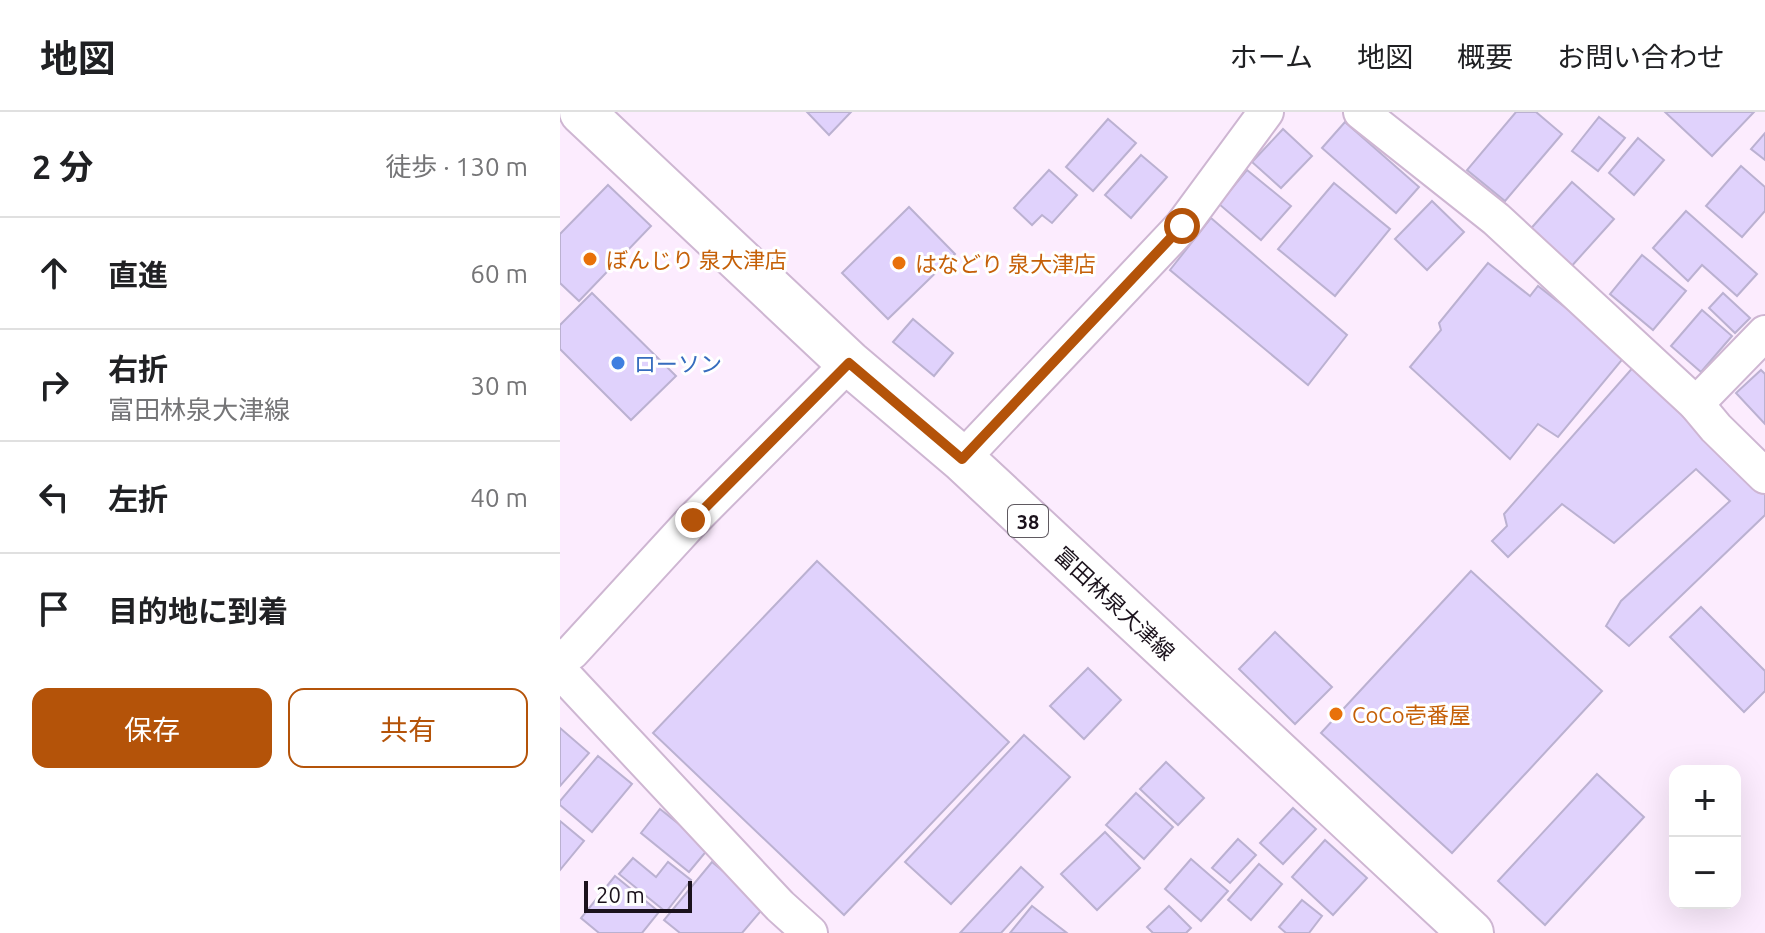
<!DOCTYPE html>
<html lang="ja">
<meta charset="utf-8">
<style>
body{margin:0;font-family:Ubuntu,"Noto Sans JP",sans-serif;background:#f6f6f6;color:#202124}
.controls{position:absolute;right:24px;bottom:24px;display:grid;overflow:hidden;border-radius:16px;box-shadow:0 8px 32px #0002}
.controls button{width:72px;height:72px;display:grid;place-items:center;padding:0;border:0;border-bottom:2px solid #e0e0e0;background:#fff;color:#202124;font:40px sans-serif}
.scale{position:absolute;left:24px;bottom:20px;width:108px;box-sizing:border-box;padding-left:8px;border:4px solid #1b121c;border-top:0;font-size:22px;line-height:28px;white-space:nowrap;color:#1b121c;-webkit-text-stroke:6px #fff;paint-order:stroke}
.stop{position:absolute;width:24px;height:24px;margin:-18px;border:6px solid #b45309;border-radius:50%;background:#fff}
.stop.end{background:#b45309;border-color:#fff;box-shadow:0 2px 8px #0008}
.list{margin:0;padding:0;list-style:none}
h2{display:flex;justify-content:space-between;align-items:center;height:104px;margin:0;padding:0 32px;font-size:34px}
h2 small{font-size:26px;font-weight:400;color:#757577}
.list li{display:grid;grid-template-columns:52px 1fr auto;gap:24px;align-items:center;box-sizing:border-box;height:112px;padding:0 32px;border-top:2px solid #e0e0e0}
.list b{display:block;font-size:30px;white-space:nowrap}
.list p{margin:0;font-size:26px;white-space:nowrap;color:#757577}
.list em{font-size:26px;font-style:normal;color:#757577}
.actions{display:flex;gap:16px;padding:24px 32px}
.actions a{flex:1;padding:18px 0;border:2px solid #b45309;border-radius:16px;text-align:center;font-size:28px;color:#b45309}
.actions .main{background:#b45309;color:#fff}
.icon{flex:none;width:44px;height:44px;fill:none;stroke:currentColor;stroke-width:2;stroke-linecap:round;stroke-linejoin:round}
.map{position:relative;flex:none;width:1205px;height:821px;overflow:hidden}
header{display:flex;align-items:center;gap:48px;box-sizing:border-box;height:112px;padding:0 40px;background:#fff;border-bottom:2px solid #e0e0e0}
header strong{font-size:38px}
nav{display:flex;gap:44px;margin-inline-start:auto;font-size:28px}
main{display:flex}
aside{flex:1;background:#fff}
.map>svg:first-child{display:block}
</style>
<header>
<strong>地図</strong>
<nav><a>ホーム</a><a>地図</a><a>概要</a><a>お問い合わせ</a></nav>
</header>
<main>
<aside>
<h2>2 分<small>徒歩 · 130 m</small></h2>
<ul class="list">
<li><svg class="icon" aria-label="ahead" viewBox="0 0 24 24"><path d="M12 20V5M6 11l6-6 6 6"/></svg><div><b>直進</b></div><em>60 m</em></li>
<li><svg class="icon" aria-label="right" viewBox="0 0 24 24"><path d="M7 20v-9h11M14 6l5 5-5 5"/></svg><div><b>右折</b><p>富田林泉大津線</p></div><em>30 m</em></li>
<li><svg class="icon" aria-label="left" viewBox="0 0 24 24"><path d="M17 20v-9H6M10 6l-5 5 5 5"/></svg><div><b>左折</b></div><em>40 m</em></li>
<li><svg class="icon" aria-label="arrive" viewBox="0 0 24 24"><path d="M6 21V4h12l-3 4 3 4H6"/></svg><div><b>目的地に到着</b></div></li>
</ul>
<div class="actions"><a class="main">保存</a><a>共有</a></div>
</aside>
<div class="map">
<svg width="1205" height="821" viewBox="0 0 1205 821">
<rect width="100%" height="100%" fill="#fcecfe"/>
<g fill="#e0d2fc" stroke="#bbb1d1" stroke-width="2">
<polygon points="247,0 291,0 269,23"/>
<polygon points="956,0 976,0 1002,22 945,89 907,58"/>
<polygon points="1105,0 1194,0 1152,44"/>
<polygon points="1039,5 1065,26 1038,59 1012,39"/>
<polygon points="548,7 576,31 533,79 506,55"/>
<polygon points="785,10 859,75 836,101 762,36"/>
<polygon points="723,17 752,44 721,76 692,50"/>
<polygon points="1205,21 1205,48 1191,37"/>
<polygon points="1078,26 1104,48 1074,83 1049,61"/>
<polygon points="581,43 607,65 571,106 545,83"/>
<polygon points="1181,54 1205,75 1205,99 1182,125 1146,94"/>
<polygon points="489,58 517,83 492,111 482,103 472,113 454,96"/>
<polygon points="687,58 731,94 701,128 659,92"/>
<polygon points="1012,70 1054,107 1009,157 967,121"/>
<polygon points="774,71 830,117 775,184 718,137"/>
<polygon points="48,73 91,114 19,189 0,171 0,122"/>
<polygon points="872,89 904,120 867,158 835,127"/>
<polygon points="349,95 395,142 328,207 282,161"/>
<polygon points="1126,99 1197,162 1177,184 1142,153 1128,169 1093,136"/>
<polygon points="651,106 787,223 748,273 610,158"/>
<polygon points="1082,143 1126,179 1093,218 1050,182"/>
<polygon points="928,151 970,184 978,174 1066,243 998,325 978,312 950,347 850,255 881,218 879,211"/>
<polygon points="32,181 116,264 71,308 0,237 0,213"/>
<polygon points="1163,181 1190,206 1175,221 1149,196"/>
<polygon points="1142,198 1172,224 1141,260 1111,234"/>
<polygon points="353,207 393,241 374,264 333,230"/>
<polygon points="1076,252 1205,377 1205,403 1069,534 1046,514 1061,489 1170,389 1136,357 1054,431 1002,392 948,445 932,429 947,414 944,402"/>
<polygon points="1201,258 1205,262 1205,312 1176,281"/>
<polygon points="257,449 449,630 284,803 93,621"/>
<polygon points="911,459 1042,579 892,741 761,621"/>
<polygon points="1141,495 1205,559 1205,579 1184,600 1110,525"/>
<polygon points="715,520 772,575 735,612 679,557"/>
<polygon points="528,556 561,588 524,627 490,594"/>
<polygon points="0,616 29,641 0,674"/>
<polygon points="464,623 510,665 391,792 345,750"/>
<polygon points="38,644 72,672 32,720 0,693 0,689"/>
<polygon points="606,650 644,686 618,713 580,677"/>
<polygon points="1037,662 1084,705 985,813 938,769"/>
<polygon points="576,681 613,715 584,747 546,713"/>
<polygon points="733,696 756,717 723,752 700,731"/>
<polygon points="100,697 149,736 129,760 81,721"/>
<polygon points="0,709 24,729 0,758"/>
<polygon points="545,720 580,756 537,798 501,762"/>
<polygon points="678,727 696,743 670,771 652,756"/>
<polygon points="765,728 807,766 773,803 732,765"/>
<polygon points="73,746 96,765 108,750 131,768 106,800 59,762"/>
<polygon points="631,747 668,779 641,809 605,777"/>
<polygon points="152,750 205,794 182,821 120,821 104,808"/>
<polygon points="699,752 722,772 691,808 668,788"/>
<polygon points="461,755 483,775 441,821 400,821"/>
<polygon points="55,764 99,800 82,821 39,821 21,806"/>
<polygon points="742,788 762,804 749,821 726,821 719,815"/>
<polygon points="472,794 507,821 450,821"/>
<polygon points="609,794 631,816 626,821 593,821 587,815"/>
</g>
<g fill="none" stroke-linecap="round" stroke-linejoin="round">
<defs>
<g id="street">
<polyline points="801,0 936,107 1136,292 1156,316 1205,364"/>
<polyline points="1136,292 1205,221"/>
<polyline points="402,347 622,114 706,0"/>
<polyline points="0,548 12,540 133,408 289,251"/>
<polyline points="0,559 220,794 250,821"/>
</g>
<polyline id="primary" points="22,0 289,251 402,347 911,821"/>
</defs>
<use href="#street" stroke="#ceb6d2" stroke-width="38"/>
<use href="#primary" stroke="#ceb6d2" stroke-width="48"/>
<use href="#street" stroke="#fff" stroke-width="34"/>
<use href="#primary" stroke="#fff" stroke-width="44"/>
</g>
<g fill="none" stroke-linecap="round" stroke-linejoin="round">
<polyline stroke="#b45309" stroke-width="10" points="133,408 289,251 402,347 622,114"/>
</g>
<g fill="#e8710a" stroke="#fff" stroke-width="3">
<circle cx="30" cy="147" r="8"/>
<circle cx="339" cy="151" r="8"/>
<circle cx="776" cy="602" r="8"/>
</g>
<circle fill="#3f7fe0" stroke="#fff" stroke-width="3" cx="58" cy="251" r="8"/>
<g text-anchor="middle" dominant-baseline="central" stroke-width="6" stroke-linejoin="round" paint-order="stroke">
<rect fill="#fff" stroke="#5f5960" stroke-width="2" x="448" y="393" width="40" height="32" rx="6"/>
<g font-size="20" font-weight="bold" fill="#1b121c">
<text x="468" y="409">38</text>
</g>
<g font-size="22" fill="#c56008" stroke="#fff" text-anchor="start">
<text x="46" y="147">ぼんじり 泉大津店</text>
<text x="355" y="151">はなどり 泉大津店</text>
<text x="792" y="602">CoCo壱番屋</text>
</g>
<g font-size="22" fill="#366cbe" stroke="#fff" text-anchor="start">
<text x="74" y="251">ローソン</text>
</g>
<g font-size="22" fill="#1b121c" stroke="#fff">
<text transform="translate(555 491) rotate(43)">富田林泉大津線</text>
</g>
</g>
</svg>
<div class="controls">
<button>+</button>
<button>−</button>
</div>
<div class="scale">20 m</div>
<div class="stop" style="left:622px;top:114px"></div>
<div class="stop end" style="left:133px;top:408px"></div>
</div>
</main>
